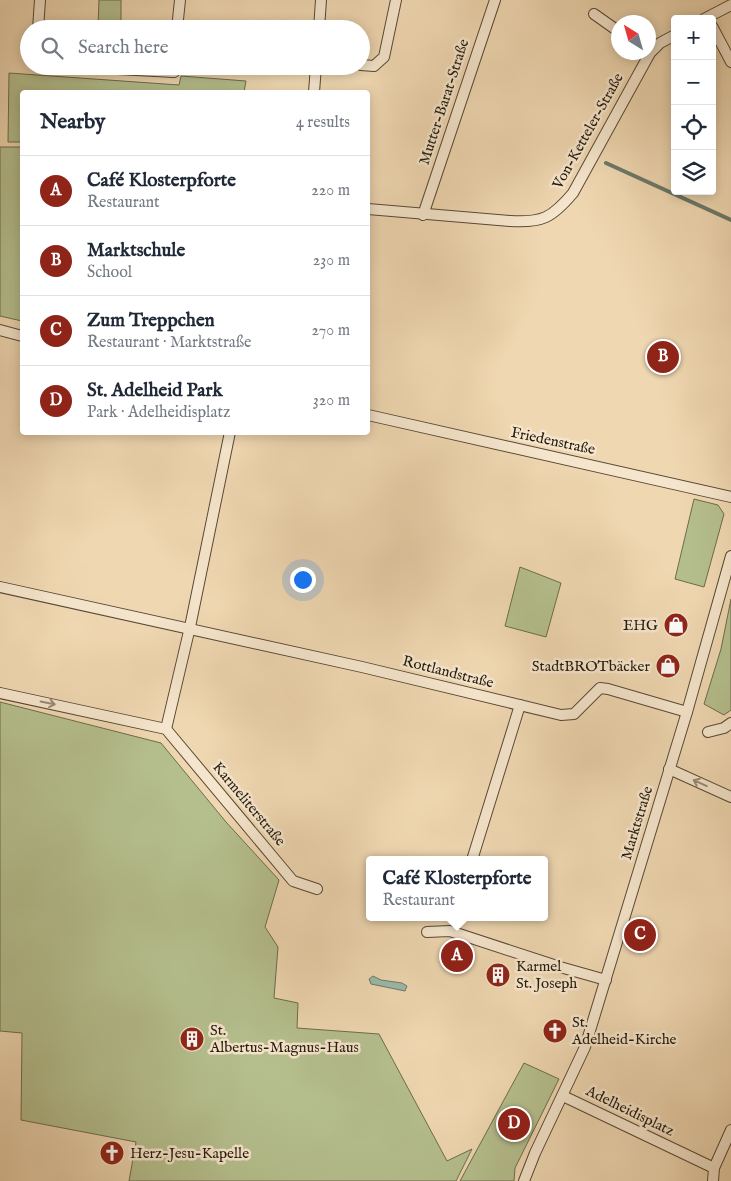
<!DOCTYPE html>
<meta charset="utf-8">
<style>
body{margin:0;font-family:"IM FELL English",serif;background:#f2f2f3;color:#1f2937}
.controls{position:absolute;right:15px;top:15px;display:grid;overflow:hidden;border-radius:5px;box-shadow:0 2px 12px #0003}
.controls button{width:45px;height:45px;display:grid;place-items:center;padding:0;border:0;border-bottom:1px solid #e0e1e3;background:#fff;color:#1f2937;font:25px sans-serif}
.compass{position:absolute;left:611px;top:15px;width:45px;height:45px;border-radius:50%;background:#fff;box-shadow:0 2px 12px #0003;rotate:323deg}
.you{position:absolute;left:302px;top:579px;width:18px;height:18px;margin:-12px;border:4px solid #fff;border-radius:50%;background:#1a73e8;box-shadow:0 0 0 8px #1a73e833}
.badge{display:grid;place-items:center;width:32px;height:32px;border-radius:50%;background:#8f2418;color:#fff;font-size:16px;font-weight:700}
.pin{position:absolute;translate:-50% -50%;border:2px solid #fff;box-shadow:0 1px 5px #0006}
.popup{position:absolute;left:366px;top:856px;width:182px;height:65px;box-sizing:border-box;display:grid;place-content:center;border-radius:5px;background:#fff;filter:drop-shadow(0 1px 4px #0005);font-size:16px;white-space:nowrap;color:#747a83}
.popup b{font-size:19px;color:#1f2937}
.popup::after{content:'';position:absolute;left:50%;top:100%;margin-left:-10px;border:10px solid transparent;border-top-color:#fff}
.list{margin:0;padding:0;list-style:none}
h2{display:flex;justify-content:space-between;align-items:center;height:65px;margin:0;padding:0 20px;font-size:21px}
h2 small{font-size:16px;font-weight:400;color:#747a83}
.list li{display:grid;grid-template-columns:32px 1fr auto;gap:15px;align-items:center;box-sizing:border-box;height:70px;padding:0 20px;border-top:1px solid #e0e1e3}
.list b{display:block;font-size:19px;white-space:nowrap}
.list p{margin:0;font-size:16px;white-space:nowrap;color:#747a83}
.list em{font-size:16px;font-style:normal;color:#747a83}
.icon{flex:none;width:28px;height:28px;fill:none;stroke:currentColor;stroke-width:2;stroke-linecap:round;stroke-linejoin:round}
.map{position:relative;flex:none;width:731px;height:1181px;overflow:hidden}
.search{position:absolute;background:#fff;box-shadow:0 2px 12px #0003;left:20px;top:20px;width:350px;height:55px;display:flex;align-items:center;gap:12px;box-sizing:border-box;padding:0 18px;border-radius:28px;color:#747a83;font-size:19px}
.panel{position:absolute;background:#fff;box-shadow:0 2px 12px #0003;left:20px;top:90px;width:350px;height:345px;border-radius:5px}
.map>svg:first-child{display:block}
</style>
<div class="map">
<svg width="731" height="1181" viewBox="0 0 731 1181">
<rect width="100%" height="100%" fill="#efd7b1"/>
<filter id="stains"><feTurbulence type="fractalNoise" baseFrequency=".004" numOctaves="4"/><feColorMatrix values="0 0 0 0 .2 0 0 0 0 .09 0 0 0 0 .02 0 0 0 .5 -.17"/></filter>
<radialGradient id="worn" r=".72"><stop offset=".6" stop-color="#630" stop-opacity="0"/><stop offset="1" stop-color="#630" stop-opacity=".3"/></radialGradient>
<g fill="#b5bf8e" stroke="#6c6c4d">
<polygon points="99,0 121,0 121,28 98,27"/>
<polygon points="9,73 179,85 181,76 246,81 244,92 22,92 22,142 8,142"/>
<polygon points="0,147 22,147 22,321 0,316"/>
<polygon points="694,499 718,505 724,514 704,587 675,579"/>
<polygon points="520,567 561,583 546,637 505,626"/>
<polygon points="731,599 731,710 724,715 704,704 721,649"/>
<polygon points="0,702 161,743 226,822 279,880 265,927 278,947 274,998 298,1003 297,1028 379,1034 447,1161 472,1149 456,1181 129,1181 136,1142 21,1120 22,1033 0,1031"/>
<polygon points="524,1063 559,1079 515,1168 514,1181 460,1181"/>
</g>
<polygon fill="#9abaa9" stroke="#6b7a6a" points="373,976 381,980 402,983 407,986 405,991 371,984 369,979"/>
<g fill="none" stroke-linecap="round" stroke-linejoin="round">
<polyline stroke="#6b7a6a" stroke-width="4" points="606,163 731,220"/>
<defs>
<g id="street">
<polyline points="594,14 618,31"/>
<polyline points="704,19 731,5"/>
<polyline points="712,26 731,62"/>
<polyline points="38,29 40,0"/>
<polyline points="177,29 180,0"/>
<polyline points="319,29 321,0"/>
<polyline points="361,65 374,66 384,57 396,0"/>
<polyline points="61,66 174,72 175,66"/>
<polyline points="314,92 316,66"/>
<path d="M368,209l142,12c32,2 42,-3 63,-28l77,-140 10,-10 15,-8"/>
<polyline points="423,215 495,0"/>
<polyline points="0,330 22,336"/>
<polyline points="368,415 731,497"/>
<polyline points="0,587 362,667 561,715 574,714 600,688 608,689 687,712"/>
<polyline points="0,693 166,729 293,881 317,889"/>
<polyline points="166,729 190,627 230,432"/>
<polyline points="708,732 724,728 731,723"/>
<polyline points="669,769 731,797"/>
<polyline points="472,860 520,705"/>
<polyline points="427,932 450,931 560,967 606,980"/>
<polyline points="563,1096 714,1168"/>
<polyline points="524,1181 535,1153 585,1047 687,712 731,556"/>
<polyline points="713,1181 714,1168 731,1130"/>
</g>
</defs>
<use href="#street" stroke="#574935" stroke-width="12"/>
<use href="#street" stroke="#f5e5cc" stroke-width="10"/>
</g>
<defs><path id="oneway-shaft" d="M-6 0H5M1.5-3L5.5 0L1.5 3" fill="none" stroke-width="1.6" stroke-linecap="round" stroke-linejoin="round" transform="scale(1.25)"/></defs>
<g stroke="#978a76">
<use href="#oneway-shaft" transform="translate(48 703) rotate(12)"/>
<use href="#oneway-shaft" transform="translate(700 783) rotate(-156)"/>
</g>
<defs>
<symbol id="shop-disc" viewBox="-11 -11 22 22"><circle r="9.5" fill="#8f2418" stroke="#f5e5cc"/><path d="M-5-2.5h2.3a2.7 3.5 0 0 1 5.4 0H5L5.5 6h-11ZM-1.5-2.5h3a1.5 2.3 0 0 0-3 0Z" fill="#fff"/></symbol>
<symbol id="building-disc" viewBox="-11 -11 22 22"><circle r="9.5" fill="#8f2418" stroke="#f5e5cc"/><path d="M-4-6H4V6H1V3H-1V6H-4ZM-2.5-4.3h1.7v1.8h-1.7ZM.8-4.3h1.7v1.8H.8ZM-2.5-1h1.7V.8h-1.7ZM.8-1h1.7V.8H.8Z" fill="#fff"/></symbol>
<symbol id="church-disc" viewBox="-11 -11 22 22"><circle r="9.5" fill="#8f2418" stroke="#f5e5cc"/><path d="M-1.2-6h2.4v3.5h3.3v2.4h-3.3V6h-2.4V-.1h-3.3v-2.4h3.3Z" fill="#fff"/></symbol>
</defs>
<g fill-rule="evenodd">
<use href="#shop-disc" x="662" y="611" width="28" height="28"/>
<use href="#shop-disc" x="654" y="652" width="28" height="28"/>
<use href="#building-disc" x="484" y="961" width="28" height="28"/>
<use href="#church-disc" x="541" y="1017" width="28" height="28"/>
<use href="#building-disc" x="178" y="1025" width="28" height="28"/>
<use href="#church-disc" x="98" y="1139" width="28" height="28"/>
</g>
<g text-anchor="middle" dominant-baseline="central" stroke-width="5" stroke-linejoin="round" paint-order="stroke">
<g font-size="15" fill="#241a0c" stroke="#f5e5cc">
<text transform="translate(444 102) rotate(-72)">Mutter-Barat-Straße</text>
<text transform="translate(588 131) rotate(-61)">Von-Ketteler-Straße</text>
<text transform="translate(553 441) rotate(12)">Friedenstraße</text>
<text transform="translate(448 672) rotate(14)">Rottlandstraße</text>
<text transform="translate(249 804) rotate(50)">Karmeliterstraße</text>
<text transform="translate(637 823) rotate(-73)">Marktstraße</text>
<text transform="translate(630 1111) rotate(26)">Adelheidisplatz</text>
</g>
<g font-size="15" fill="#241a0c" stroke="#f5e5cc" text-anchor="start">
<text x="658" y="625" text-anchor="end">EHG</text>
<text x="650" y="666" text-anchor="end">StadtBROTbäcker</text>
<text x="516" y="966">Karmel<tspan x="516" dy="17">St. Joseph</tspan></text>
<text x="572" y="1022">St.<tspan x="572" dy="17">Adelheid-Kirche</tspan></text>
<text x="210" y="1030">St.<tspan x="210" dy="17">Albertus-Magnus-Haus</tspan></text>
<text x="130" y="1153">Herz-Jesu-Kapelle</text>
</g>
</g>
<rect width="100%" height="100%" filter="url(#stains)"/>
<rect width="100%" height="100%" fill="url(#worn)"/>
</svg>
<div class="controls">
<button>+</button>
<button>−</button>
<button><svg class="icon" aria-label="locate" viewBox="0 0 24 24"><circle cx="12" cy="12" r="6"/><path d="M12 2v4M12 18v4M2 12h4M18 12h4"/></svg></button>
<button><svg class="icon" aria-label="layers" viewBox="0 0 24 24"><path d="M12 4l9 5-9 5-9-5zM3 14l9 5 9-5"/></svg></button>
</div>
<svg class="compass" viewBox="-18 -18 36 36"><path d="M0-13l5 13h-10z" fill="#e53935"/><path d="M0 13l5-13h-10z" fill="#747a83"/></svg>
<div class="you"></div>
<div class="pin badge" style="left:457px;top:956px">A</div>
<div class="popup"><b>Café Klosterpforte</b>Restaurant</div>
<div class="pin badge" style="left:663px;top:357px">B</div>
<div class="pin badge" style="left:640px;top:935px">C</div>
<div class="pin badge" style="left:514px;top:1124px">D</div>
<div class="search"><svg class="icon" aria-label="search" viewBox="0 0 24 24"><circle cx="10" cy="10" r="6"/><path d="M15 15l6 6"/></svg>Search here</div>
<section class="panel">
<h2>Nearby<small>4 results</small></h2>
<ul class="list">
<li><span class="badge">A</span><div><b>Café Klosterpforte</b><p>Restaurant</p></div><em>220 m</em></li>
<li><span class="badge">B</span><div><b>Marktschule</b><p>School</p></div><em>230 m</em></li>
<li><span class="badge">C</span><div><b>Zum Treppchen</b><p>Restaurant · Marktstraße</p></div><em>270 m</em></li>
<li><span class="badge">D</span><div><b>St. Adelheid Park</b><p>Park · Adelheidisplatz</p></div><em>320 m</em></li>
</ul>
</section>
</div>
